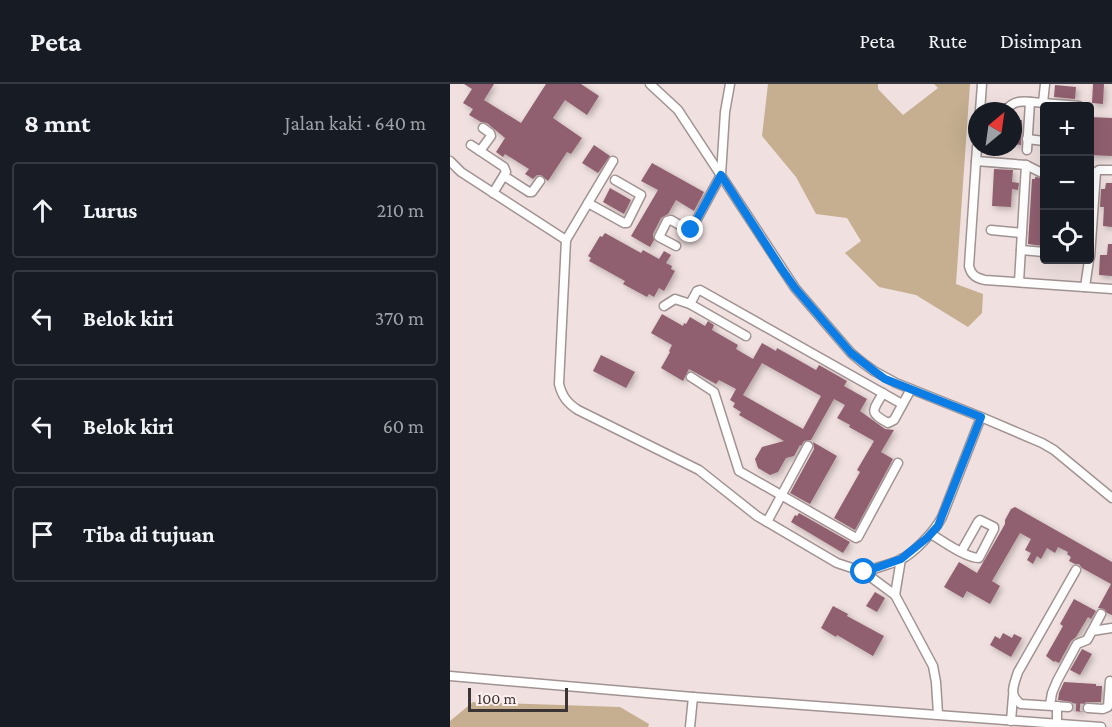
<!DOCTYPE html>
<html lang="id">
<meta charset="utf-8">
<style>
body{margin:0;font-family:"Crimson Pro",serif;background:#242831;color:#f1f3f6}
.controls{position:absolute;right:18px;top:18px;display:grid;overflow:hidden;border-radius:6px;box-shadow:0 6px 24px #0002}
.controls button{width:54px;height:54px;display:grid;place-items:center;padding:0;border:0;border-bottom:2px solid #363941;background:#171b24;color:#f1f3f6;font:30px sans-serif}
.compass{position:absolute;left:518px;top:18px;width:54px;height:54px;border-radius:50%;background:#171b24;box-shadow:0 6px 24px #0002;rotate:29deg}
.scale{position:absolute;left:18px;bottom:15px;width:100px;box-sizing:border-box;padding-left:6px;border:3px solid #3a3434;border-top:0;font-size:16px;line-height:21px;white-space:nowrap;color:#3a3434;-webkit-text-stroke:4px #fdefed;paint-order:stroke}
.stop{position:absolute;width:18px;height:18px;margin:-14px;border:4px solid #0b7de4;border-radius:50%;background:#fff}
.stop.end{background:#0b7de4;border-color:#fff;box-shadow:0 2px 6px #0008}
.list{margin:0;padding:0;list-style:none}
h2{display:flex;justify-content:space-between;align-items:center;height:78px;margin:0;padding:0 24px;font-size:26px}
h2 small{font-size:20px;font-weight:400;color:#9ea1a6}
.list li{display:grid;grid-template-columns:39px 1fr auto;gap:18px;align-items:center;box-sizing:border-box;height:96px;margin:0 12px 12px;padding:0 12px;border:2px solid #363941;border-radius:6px}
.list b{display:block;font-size:22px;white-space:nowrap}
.list em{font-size:20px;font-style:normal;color:#9ea1a6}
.icon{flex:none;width:33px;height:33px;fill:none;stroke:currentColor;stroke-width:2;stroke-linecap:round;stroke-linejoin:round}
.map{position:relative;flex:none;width:662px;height:643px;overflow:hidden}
header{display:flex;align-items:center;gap:36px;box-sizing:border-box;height:84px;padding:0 30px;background:#171b24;border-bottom:2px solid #363941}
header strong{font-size:28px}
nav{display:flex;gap:33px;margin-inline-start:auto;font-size:21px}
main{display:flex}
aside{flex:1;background:#171b24}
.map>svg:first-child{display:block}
</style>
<header>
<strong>Peta</strong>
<nav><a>Peta</a><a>Rute</a><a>Disimpan</a></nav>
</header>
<main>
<aside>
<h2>8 mnt<small>Jalan kaki · 640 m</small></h2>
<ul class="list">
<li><svg class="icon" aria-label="ahead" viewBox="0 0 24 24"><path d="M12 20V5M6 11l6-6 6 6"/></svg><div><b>Lurus</b></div><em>210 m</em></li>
<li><svg class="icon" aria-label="left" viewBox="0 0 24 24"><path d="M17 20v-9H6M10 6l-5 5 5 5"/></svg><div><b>Belok kiri</b></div><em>370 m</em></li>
<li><svg class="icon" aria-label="left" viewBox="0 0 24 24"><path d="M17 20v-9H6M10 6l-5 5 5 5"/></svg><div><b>Belok kiri</b></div><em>60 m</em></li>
<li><svg class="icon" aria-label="arrive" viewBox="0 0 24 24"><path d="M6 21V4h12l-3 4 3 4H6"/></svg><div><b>Tiba di tujuan</b></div></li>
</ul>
</aside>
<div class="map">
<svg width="662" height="643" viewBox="0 0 662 643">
<defs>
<filter id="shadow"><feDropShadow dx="2.5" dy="2.5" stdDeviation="3" flood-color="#0004"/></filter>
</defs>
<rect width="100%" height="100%" fill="#f0e1e0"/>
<g fill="#c5af90">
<polygon points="318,0 428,0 428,5 453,31 488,4 484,0 520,0 506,200 533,210 532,229 518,243 466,211 429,203 395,169 411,157 397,134 366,130 346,93 312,52"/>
<polygon points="23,618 170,623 199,640 198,643 0,643 0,637"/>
</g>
<g fill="#916070" fill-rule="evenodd" filter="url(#shadow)">
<polygon points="14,0 44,0 34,16 71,39 96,0 131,0 149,12 137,31 115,16 103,34 132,54 121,70 117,68 98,97 91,91 87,91 83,95 75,90 79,85 55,70 53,73 46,68 55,54 37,39 31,38 19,31 23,25 13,19 22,5"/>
<polygon points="643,0 654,0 653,20 642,19"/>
<polygon points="605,1 626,3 625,15 604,13"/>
<polygon points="639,33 662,34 662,72 639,71"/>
<polygon points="563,36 572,36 571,61 563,60"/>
<polygon points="144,61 160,72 148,89 132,79"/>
<polygon points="202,79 254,108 244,127 226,116 218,130 211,134 203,150 204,156 200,163 181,152 208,106 191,97"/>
<polygon points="544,85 563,86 562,98 569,99 568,106 562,105 561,123 542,122"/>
<polygon points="585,93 594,94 594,162 578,160 582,95 585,95"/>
<polygon points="656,99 662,99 662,143 653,142 654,123 650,123 651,105 655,105"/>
<polygon points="160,104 181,116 174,130 153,118"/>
<polygon points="155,149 191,169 193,166 209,175 214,167 221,171 216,179 222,182 221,185 225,187 214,207 209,204 204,213 199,210 197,213 173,200 175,197 139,177 141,174 138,172 150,152 152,153"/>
<polygon points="658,160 662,160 662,192 649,191 650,171 657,171"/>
<path d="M212,230l21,12 1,-3 2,1 4,-7 15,9 3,-5 6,4 -2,5 26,15 -2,4 17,10 9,-16 14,8 1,-3 39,22 3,-5 28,16 -3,5 23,13 -7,12 25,18 9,1 -13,22 12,7 -38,71 -21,-12 26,-46 -3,-2 17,-29 -25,-14 1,-2 -13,-7 8,-13 -11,-6 -23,41 -7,1 -3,5 -1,-1 -6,11 -8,2 -8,14 -8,3 -12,-7 -3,-9 7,-12 22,-6 -45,-26 2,-3 -8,-5 2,-4 -5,-3 6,-11 -17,-9 -3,4 -27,-15 -6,12 -22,-13 9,-16 -1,-1 3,-6 -21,-12zM312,279l59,33 -18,33 -60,-34z"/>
<polygon points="151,271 185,288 176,304 143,287"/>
<polygon points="363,358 387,372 360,420 340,409 364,365"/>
<polygon points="565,423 662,478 662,531 657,529 654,525 648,524 661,500 632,484 629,480 625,480 619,477 621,473 617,470 618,468 608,463 605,469 597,464 591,475 587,472 583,480 577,476 581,469 575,466 581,455 570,449 542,497 550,502 540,520 517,507 513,514 494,503 509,478 527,489 555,440 555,436 561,425"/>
<polygon points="349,429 400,458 393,469 341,438 345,431 347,432"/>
<polygon points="425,508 435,514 427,528 416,522"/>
<polygon points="624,515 646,527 641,535 638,533 626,553 621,557 609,579 605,577 604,578 596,572 613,542 610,540"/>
<polygon points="383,522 398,530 397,532 434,552 423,572 387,551 386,553 371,544"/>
<polygon points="553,549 562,554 564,550 572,554 561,573 540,561 545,552 550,555"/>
<polygon points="632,565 642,570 630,591 620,586"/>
<polygon points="614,598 646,600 646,602 652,602 651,618 636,618 632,623 633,628 623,627 624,623 622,618 608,616 609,609"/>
</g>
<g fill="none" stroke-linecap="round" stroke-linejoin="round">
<polyline stroke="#ccbebe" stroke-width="8" stroke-dasharray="8 4" stroke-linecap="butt" points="618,623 638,624"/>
<defs>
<g id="minor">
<polyline points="200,0 228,26 345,204 401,269 413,279 424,287 446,299 531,333 592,359 604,366 662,414"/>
<polyline points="593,19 629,22"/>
<polyline points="530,27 532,0"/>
<path d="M555,27c11,-14 22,-9 38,-8l2,-19"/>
<polyline points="577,55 594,57"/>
<polyline points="21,61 54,83 56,88 43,109"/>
<path d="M527,63l-8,119c2,9 7,12 16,14l127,9"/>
<polyline points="577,66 580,18"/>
<polyline points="30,67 41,52 40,49 33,44"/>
<path d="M0,77l11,11 105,68 -7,144c3,12 8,19 19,26l121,60 58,46 80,47 27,9 31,23 38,71 3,16 2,32"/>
<polyline points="526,77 576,81 569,198"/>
<polyline points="576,81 590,88 594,88"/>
<polyline points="54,92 79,108 82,108 90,97"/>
<polyline points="138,119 174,139 177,139 191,111 165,96"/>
<polyline points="541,146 572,149"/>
<polyline points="116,156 163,77"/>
<polyline points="226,162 209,153 217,137 221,136 238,146 241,146 271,91 275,28 280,0"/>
<polyline points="571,166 594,168"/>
<polyline points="640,173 646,88 649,86 662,86"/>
<polyline points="635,203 639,176"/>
<polyline points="240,220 296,252"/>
<polyline points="214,222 225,215 240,220 247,207 250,206 452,320"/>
<polyline points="241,293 264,308 289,387 406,454 408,453 448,379"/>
<path d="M433,309c-10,18 -15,19 5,30l6,-3 17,-31"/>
<polyline points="317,438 358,362"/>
<path d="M481,450c12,7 35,24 48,24l15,-29v-2l-14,-7 -2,2 -17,30"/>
<path d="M414,488c11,-4 24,-7 36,-12 14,-7 35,-29 42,-43l39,-100"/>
<polyline points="445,511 451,475"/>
<polyline points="642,547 651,530"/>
<polyline points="0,592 243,613 651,643"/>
<polyline points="600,621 602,609 607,597 627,560 637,556 642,547 662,544"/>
<path d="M618,623l-47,-3c-13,-9 -7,-19 -3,-32l58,-102"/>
<polyline points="638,624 653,625 658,623 660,597"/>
<polyline points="561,637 563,612"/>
<polyline points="607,641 607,622"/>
<polyline points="240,643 243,613"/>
</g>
</defs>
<use href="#minor" stroke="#a19392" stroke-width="11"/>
<use href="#minor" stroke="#fff" stroke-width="8"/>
</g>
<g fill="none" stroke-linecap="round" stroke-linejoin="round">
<polyline stroke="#0b7de4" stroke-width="8" points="241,146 271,91 331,184 345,204 401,269 424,287 435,295 531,333 488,442 477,454 451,475 414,488"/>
</g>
</svg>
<div class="controls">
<button>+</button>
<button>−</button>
<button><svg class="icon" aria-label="locate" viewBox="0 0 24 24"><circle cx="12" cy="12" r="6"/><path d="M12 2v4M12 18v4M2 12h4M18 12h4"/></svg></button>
</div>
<svg class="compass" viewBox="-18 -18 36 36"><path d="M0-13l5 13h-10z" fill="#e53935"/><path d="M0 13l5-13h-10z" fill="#9ea1a6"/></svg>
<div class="scale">100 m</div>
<div class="stop" style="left:414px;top:488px"></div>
<div class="stop end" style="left:241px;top:146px"></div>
</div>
</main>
